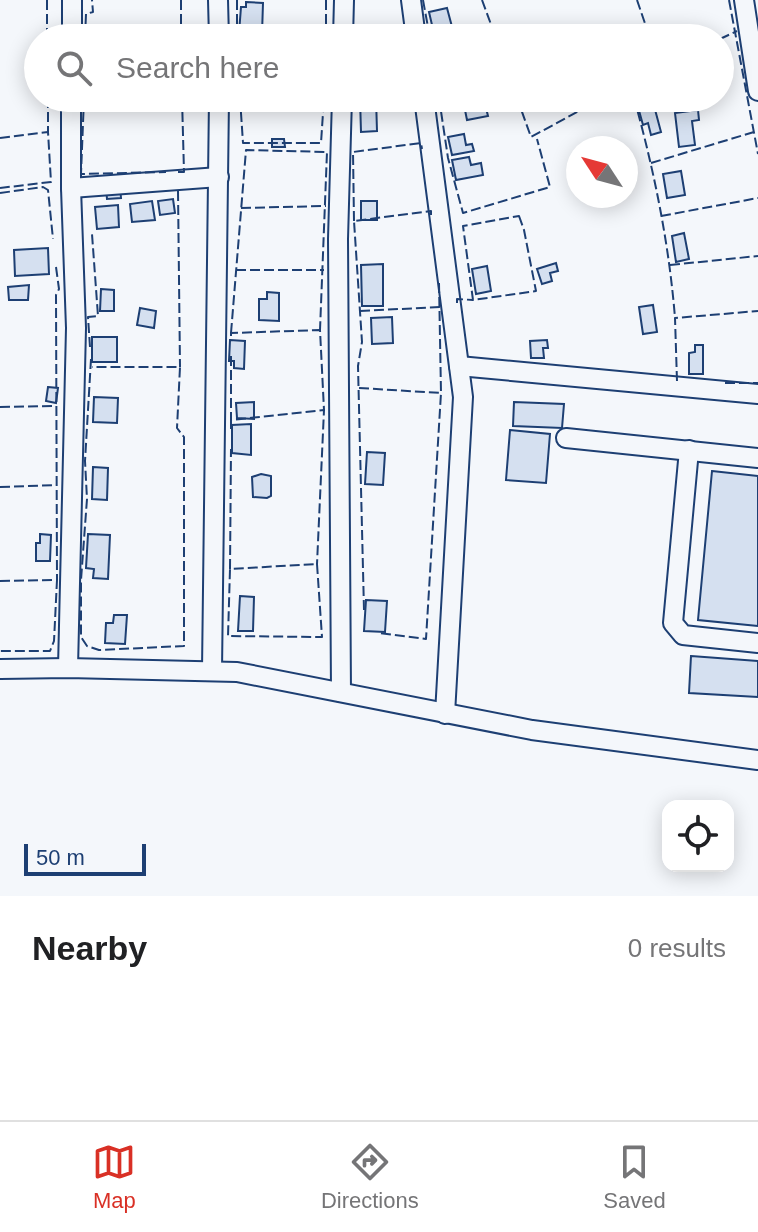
<!DOCTYPE html>
<style>
body{margin:0;font-family:Helvetica,sans-serif;background:#f6f6f6;color:#202124}
.controls{position:absolute;right:24px;bottom:24px;display:grid;overflow:hidden;border-radius:16px;box-shadow:0 4px 20px #0003}
.controls button{width:72px;height:72px;display:grid;place-items:center;padding:0;border:0;border-bottom:2px solid #e0e0e0;background:#fff;color:#202124;font:40px sans-serif}
.compass{position:absolute;left:566px;top:136px;width:72px;height:72px;border-radius:50%;background:#fff;box-shadow:0 4px 20px #0003;rotate:306deg}
.scale{position:absolute;left:24px;bottom:20px;width:122px;box-sizing:border-box;padding-left:8px;border:4px solid #1d3f73;border-top:0;font-size:22px;line-height:28px;white-space:nowrap;color:#1d3f73;-webkit-text-stroke:6px #f4f7fb;paint-order:stroke}
.list{margin:0;padding:0;list-style:none}
h2{display:flex;justify-content:space-between;align-items:center;height:104px;margin:0;padding:0 32px;font-size:34px}
h2 small{font-size:26px;font-weight:400;color:#757577}
.icon{flex:none;width:44px;height:44px;fill:none;stroke:currentColor;stroke-width:2;stroke-linecap:round;stroke-linejoin:round}
.map{position:relative;flex:none;width:758px;height:896px;overflow:hidden}
.search{position:absolute;background:#fff;box-shadow:0 4px 20px #0003;left:24px;right:24px;top:24px;height:88px;display:flex;align-items:center;gap:20px;box-sizing:border-box;padding:0 28px;border-radius:44px;color:#757577;font-size:30px}
.sheet{height:224px;background:#fff}
nav{display:flex;justify-content:space-around;align-items:center;box-sizing:border-box;height:112px;border-top:2px solid #e0e0e0;background:#fff;font-size:22px;color:#757577}
nav a{display:grid;justify-items:center;gap:4px}
nav .on{color:#d93025}
.map>svg:first-child{display:block}
</style>
<div class="map">
<svg width="758" height="896" viewBox="0 0 758 896">
<rect width="100%" height="100%" fill="#f4f7fb"/>
<g fill="#d5e0f0" stroke="#1d3f73" stroke-width="2">
<polygon points="246,2 263,3 262,34 239,33 241,7 246,7"/>
<polygon points="447,8 455,38 435,38 429,12"/>
<polygon points="360,98 376,98 377,131 361,132"/>
<polygon points="444,98 458,98 459,105 445,107"/>
<polygon points="484,100 488,116 467,120 464,105"/>
<polygon points="653,102 661,132 651,135 648,123 643,125 638,107"/>
<polygon points="698,110 699,120 692,121 695,145 679,147 675,113"/>
<polygon points="464,134 466,145 472,144 474,151 452,155 448,137"/>
<polygon points="272,139 284,139 285,147 272,147"/>
<polygon points="469,157 471,165 481,163 483,175 456,180 452,160"/>
<polygon points="681,171 685,195 667,198 663,174"/>
<polygon points="120,187 121,198 107,199 106,188"/>
<polygon points="173,199 175,213 160,215 158,201"/>
<polygon points="152,201 155,220 132,222 130,204"/>
<rect x="361" y="201" width="16" height="19"/>
<polygon points="118,205 119,227 97,229 95,207"/>
<polygon points="684,233 689,259 676,262 672,236"/>
<polygon points="48,248 49,274 15,276 14,250"/>
<polygon points="556,263 558,271 550,273 552,281 542,284 537,269"/>
<polygon points="383,264 383,306 362,306 361,265"/>
<polygon points="487,266 491,291 476,294 472,269"/>
<polygon points="29,285 28,300 9,300 8,287"/>
<polygon points="101,289 114,290 114,311 100,311"/>
<polygon points="267,292 279,293 279,321 259,320 259,299 267,299"/>
<polygon points="653,305 657,332 643,334 639,307"/>
<polygon points="140,308 156,311 154,328 137,325"/>
<polygon points="392,317 393,343 372,344 371,318"/>
<rect x="92" y="337" width="25" height="25"/>
<polygon points="230,340 245,341 244,369 234,368 234,361 229,361"/>
<polygon points="547,340 548,348 543,348 544,358 531,358 530,341"/>
<polygon points="695,345 703,345 703,374 689,374 689,353 695,352"/>
<polygon points="48,387 58,388 56,403 46,401"/>
<polygon points="94,397 118,398 117,423 93,422"/>
<polygon points="254,402 254,419 237,418 236,403"/>
<polygon points="514,402 564,404 562,428 513,426"/>
<polygon points="251,424 251,455 232,453 232,425"/>
<polygon points="510,430 550,434 546,483 506,480"/>
<polygon points="367,452 385,453 383,485 365,484"/>
<polygon points="93,467 108,468 107,500 92,499"/>
<polygon points="712,471 758,476 758,626 698,620"/>
<polygon points="261,474 271,476 271,496 267,498 253,497 252,477"/>
<polygon points="40,534 51,535 50,561 36,561 36,543 40,543"/>
<polygon points="88,534 110,535 108,579 93,578 94,569 86,568"/>
<polygon points="240,596 254,597 253,631 238,631"/>
<polygon points="366,600 387,601 385,632 364,631"/>
<polygon points="114,615 127,615 125,644 105,643 106,623 113,623"/>
<polygon points="691,656 758,661 758,697 689,693"/>
</g>
<g fill="none" stroke-linecap="round" stroke-linejoin="round">
<defs>
<g id="minor">
<polyline points="218,0 219,38"/>
<polyline points="411,0 416,38"/>
<polyline points="744,0 758,91"/>
<polyline points="72,38 72,0"/>
<polyline points="343,38 344,0"/>
<polyline points="424,98 463,397 445,714"/>
<polyline points="71,188 219,177"/>
<polyline points="459,366 758,394"/>
<polyline points="566,438 758,458"/>
<polyline points="689,450 673,623 683,635 758,643"/>
<polyline points="68,668 76,328 71,188 71,98"/>
<polyline points="0,669 68,668 237,672 532,730 758,760"/>
<polyline points="212,671 219,98"/>
<polyline points="341,692 338,239 342,98"/>
</g>
</defs>
<use href="#minor" stroke="#1d3f73" stroke-width="22"/>
<use href="#minor" stroke="#f4f7fb" stroke-width="18"/>
<g stroke="#1d3f73" stroke-width="2" stroke-dasharray="10 4" stroke-linecap="butt">
<polyline points="47,0 47,38"/>
<polyline points="181,0 181,38"/>
<polyline points="326,0 326,38"/>
<polyline points="423,0 430,38"/>
<polyline points="482,0 496,38"/>
<polyline points="637,0 650,38"/>
<polyline points="729,0 758,154"/>
<polyline points="85,38 86,14 93,12 92,0"/>
<polyline points="237,38 237,0"/>
<polyline points="720,39 737,31"/>
<polyline points="48,98 48,132"/>
<polyline points="84,98 81,174 166,172"/>
<polyline points="240,98 243,143 321,143 324,98"/>
<polyline points="439,98 448,158 463,213 550,187 537,139"/>
<polyline points="517,98 531,137 603,98"/>
<path d="M634,98c20,72 35,145 41,220"/>
<polyline points="0,138 48,132 51,182 0,188"/>
<polyline points="651,163 754,132"/>
<polyline points="178,172 184,172 182,98"/>
<polyline points="178,191 180,367"/>
<polyline points="0,193 43,187 48,190 53,239"/>
<polyline points="241,208 326,206"/>
<polygon points="519,216 524,230 536,291 473,300 463,226"/>
<polyline points="661,216 758,198"/>
<polyline points="354,221 353,152 421,143 422,149"/>
<polyline points="670,265 758,256"/>
<polyline points="56,267 59,289 56,295 57,580"/>
<polyline points="236,270 324,270"/>
<polyline points="439,283 441,393"/>
<polyline points="457,303 457,299 473,300"/>
<polyline points="360,311 440,307"/>
<polyline points="231,333 246,150 327,152 320,330"/>
<polyline points="231,336 231,333 320,330 324,410"/>
<polyline points="90,347 88,317 98,316 92,234"/>
<polyline points="231,356 231,420"/>
<polyline points="91,359 85,461 87,499 81,580 81,637 87,646 99,650 184,646 184,437 177,428 180,367 92,367"/>
<polyline points="677,381 675,318 758,311"/>
<polyline points="725,383 758,383"/>
<polyline points="359,388 441,393 426,639 379,633"/>
<polyline points="0,407 56,406"/>
<polyline points="231,429 231,420 324,410 317,564"/>
<polyline points="0,487 56,485"/>
<polygon points="317,564 322,637 228,636 230,569"/>
<polyline points="230,569 231,449"/>
<polyline points="0,581 57,580 54,641 50,651 0,651"/>
<polyline points="364,610 358,366 362,342 354,221 431,211 431,215"/>
</g>
</g>
</svg>
<div class="controls">
<button><svg class="icon" aria-label="locate" viewBox="0 0 24 24"><circle cx="12" cy="12" r="6"/><path d="M12 2v4M12 18v4M2 12h4M18 12h4"/></svg></button>
</div>
<svg class="compass" viewBox="-18 -18 36 36"><path d="M0-13l5 13h-10z" fill="#e53935"/><path d="M0 13l5-13h-10z" fill="#757577"/></svg>
<div class="scale">50 m</div>
<div class="search"><svg class="icon" aria-label="search" viewBox="0 0 24 24"><circle cx="10" cy="10" r="6"/><path d="M15 15l6 6"/></svg>Search here</div>
</div>
<section class="sheet">
<h2>Nearby<small>0 results</small></h2>
<ul class="list">
</ul>
</section>
<nav>
<a class="on"><svg class="icon" aria-label="map" viewBox="0 0 24 24"><path d="M3 6l6-2 6 2 6-2v14l-6 2-6-2-6 2zM9 4v14M15 6v14"/></svg>Map</a>
<a><svg class="icon" aria-label="directions" viewBox="0 0 24 24"><path d="M12 3l9 9-9 9-9-9zM9 14v-3h6M13 9l2 2-2 2"/></svg>Directions</a>
<a><svg class="icon" aria-label="saved" viewBox="0 0 24 24"><path d="M7 4h10v16l-5-4-5 4z"/></svg>Saved</a>
</nav>
